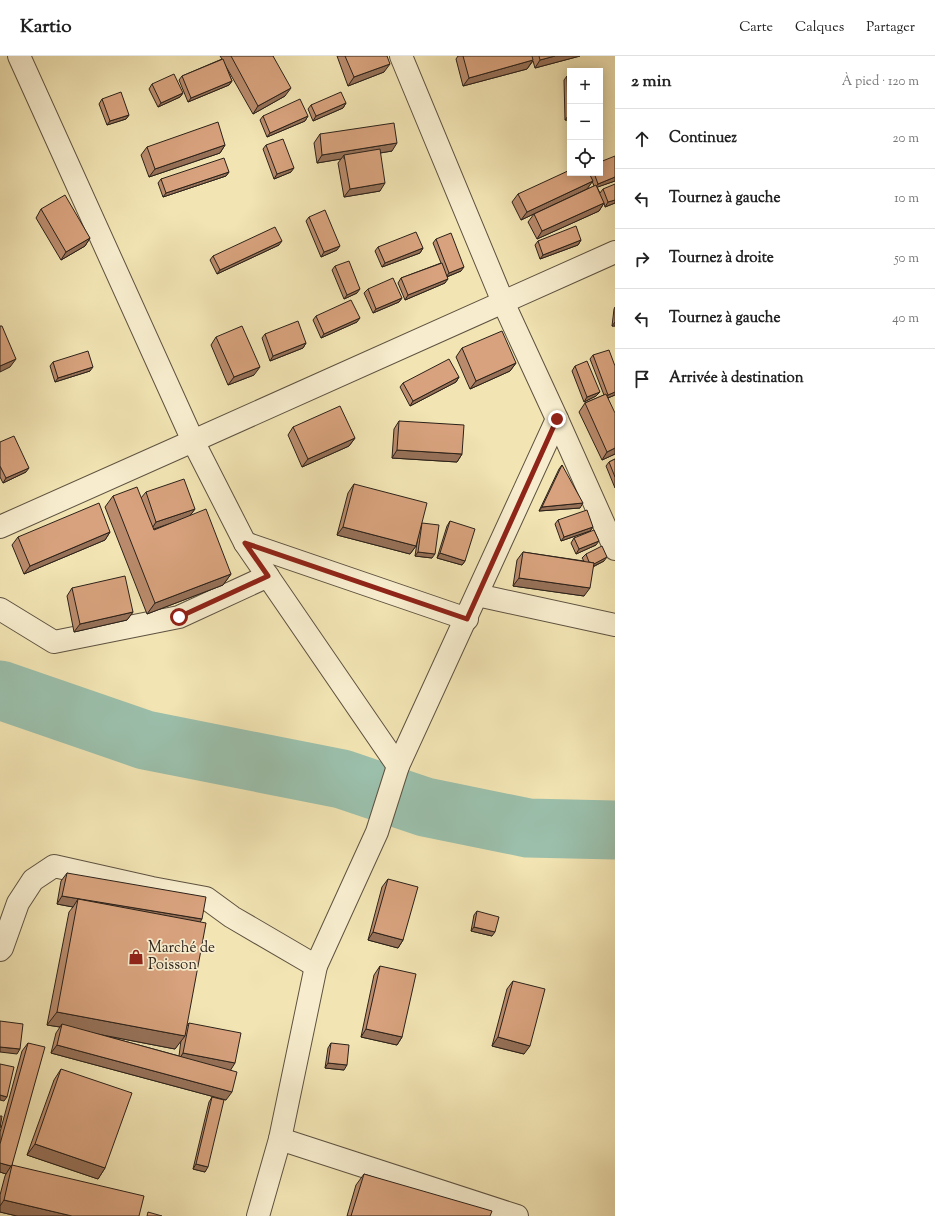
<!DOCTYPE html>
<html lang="fr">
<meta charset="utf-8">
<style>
body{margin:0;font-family:"Sorts Mill Goudy",serif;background:#f6f6f6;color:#222}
.controls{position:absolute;right:12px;top:12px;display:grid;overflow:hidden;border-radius:0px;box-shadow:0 2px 10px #0003}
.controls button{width:36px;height:36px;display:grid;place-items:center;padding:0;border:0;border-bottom:1px solid #e0e0e0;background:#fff;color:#222;font:20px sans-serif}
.stop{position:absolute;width:12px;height:12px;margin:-9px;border:3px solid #8f2418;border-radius:50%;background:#fff}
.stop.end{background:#8f2418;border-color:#fff;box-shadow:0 1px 4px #0008}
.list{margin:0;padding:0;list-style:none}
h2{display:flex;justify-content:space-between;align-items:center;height:52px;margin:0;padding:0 16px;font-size:17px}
h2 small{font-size:13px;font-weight:400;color:#767676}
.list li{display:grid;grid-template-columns:26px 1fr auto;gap:12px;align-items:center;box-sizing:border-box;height:60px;padding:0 16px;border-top:1px solid #e0e0e0}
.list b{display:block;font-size:15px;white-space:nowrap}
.list em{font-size:13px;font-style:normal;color:#767676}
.icon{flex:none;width:22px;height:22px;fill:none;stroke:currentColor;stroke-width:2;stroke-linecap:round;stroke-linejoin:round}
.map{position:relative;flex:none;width:615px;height:1160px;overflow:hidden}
header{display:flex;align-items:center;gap:24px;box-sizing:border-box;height:56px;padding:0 20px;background:#fff;border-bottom:1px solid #e0e0e0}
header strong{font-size:19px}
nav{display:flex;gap:22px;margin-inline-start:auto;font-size:14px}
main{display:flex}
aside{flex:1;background:#fff}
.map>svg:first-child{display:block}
</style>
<header>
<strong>Kartio</strong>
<nav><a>Carte</a><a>Calques</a><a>Partager</a></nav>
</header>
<main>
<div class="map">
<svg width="615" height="1160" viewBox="0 0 615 1160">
<rect width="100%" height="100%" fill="#f2e4b3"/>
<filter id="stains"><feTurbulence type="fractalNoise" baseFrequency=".005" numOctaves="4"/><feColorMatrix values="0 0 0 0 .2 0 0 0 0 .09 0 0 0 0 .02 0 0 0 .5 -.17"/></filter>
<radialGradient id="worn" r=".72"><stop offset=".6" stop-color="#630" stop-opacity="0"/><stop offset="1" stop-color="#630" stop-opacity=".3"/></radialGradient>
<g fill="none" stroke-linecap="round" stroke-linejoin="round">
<polyline stroke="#9bbfab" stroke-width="59" points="0,634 145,684 342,723 425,751 528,772 615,774"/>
<defs>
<g id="minor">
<polyline points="19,0 193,385 245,487 398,710"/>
<polyline points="401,0 503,246 557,363 615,493"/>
<polyline points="0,471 193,385 615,196"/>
<polyline points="245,487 467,563"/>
<polyline points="477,539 615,569"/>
<polyline points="0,553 54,586 179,561 268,520"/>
<polyline points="0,894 2,892 18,847 33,824 54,810 152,832 206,842 232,861 316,910"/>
<polyline points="280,1083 517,1160"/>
<polyline points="258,1160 280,1083 316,910 377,776 398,710 557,363"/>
</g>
</defs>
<use href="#minor" stroke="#5d5240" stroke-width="24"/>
<use href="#minor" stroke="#f7edce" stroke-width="22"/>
</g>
<g fill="#b98b6c" stroke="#2b2119" fill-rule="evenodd">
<polygon points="220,0 273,0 285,40 253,58 224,7 232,25 229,29 188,46 179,24 182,20 222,3"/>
<polygon points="337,0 387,0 384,16 348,30"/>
<polygon points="458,0 580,0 535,12 533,5 527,13 463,30 456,3"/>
<polygon points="567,20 570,64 565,64 564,24"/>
<polygon points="152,28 183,37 180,41 158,51 149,33"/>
<polygon points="102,43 129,59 126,63 107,69 99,48"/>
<polygon points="346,47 343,52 313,65 308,53 311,49"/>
<polygon points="263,60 308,60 305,65 267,81 260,64"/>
<polygon points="320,78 392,95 380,97 380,135 344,141 338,107 341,103 317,107 314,87"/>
<polygon points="225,89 220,97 149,121 141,99 147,91"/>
<polygon points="266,89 291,116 274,123 263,93"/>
<polygon points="615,100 615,125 597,131 600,137 603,133 615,147 605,151 604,147 599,155 537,183 528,166 534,158 594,130 592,125 587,133 521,164 512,146 518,138 589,117 600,117"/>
<polygon points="229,116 226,120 163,141 158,127 161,123"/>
<polygon points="41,153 90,182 85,190 61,204 36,162"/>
<polygon points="309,161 337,194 321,201 306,165"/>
<polygon points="436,183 461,215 447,221 445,227 405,244 398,227 401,222 441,207 433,187"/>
<polygon points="581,184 578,189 540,203 535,189 538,185"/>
<polygon points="279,189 217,218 210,204 213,200"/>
<polygon points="378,191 423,192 420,197 382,211 375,195"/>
<polygon points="335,210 357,237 344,243 332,214"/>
<polygon points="368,233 402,242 399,246 373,257 364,237"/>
<polygon points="615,251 615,270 612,270 614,253"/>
<polygon points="316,260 357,266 321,282 313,264"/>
<polygon points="265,278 306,287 303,292 270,305 262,282"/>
<polygon points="216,281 254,319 228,329 211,289"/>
<polygon points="462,292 516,307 510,315 470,333 456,301"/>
<polygon points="593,299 615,339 608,342 615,398 602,404 579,356 585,347 604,339 590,303"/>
<polygon points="53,306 90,315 55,326 50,310"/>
<polygon points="575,310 600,336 596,340 584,346 572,315"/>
<polygon points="459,321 456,326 410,350 400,331 403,327"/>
<polygon points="399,365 462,398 457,406 392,402 394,373"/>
<polygon points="293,371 355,382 349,390 302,411 288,379"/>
<polygon points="0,386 26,416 3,427 0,421"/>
<polygon points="615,403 615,432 606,410 609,406"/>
<polygon points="562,409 580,452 539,455 559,413"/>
<polygon points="354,428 421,469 422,467 432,502 415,500 418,480 416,490 410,498 337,479 348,437"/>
<polygon points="146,436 195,453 190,459 231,518 223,529 147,558 105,451 113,440 141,442"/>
<polygon points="558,464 593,471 590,475 561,485 555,468"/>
<polygon points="450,465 465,505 462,509 437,502 447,470"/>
<polygon points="110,476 105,484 24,518 12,489 18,481"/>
<polygon points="574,482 596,489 576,498 571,487"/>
<polygon points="523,496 584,505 582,502 586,498 604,505 593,511 584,540 513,530 517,504"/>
<polygon points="72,532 133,556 127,564 74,576 67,540"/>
<path d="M67,817l133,49 -14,105 3,-4 41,47 -4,30 -175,-47 5,-20 4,-6 -13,-2 22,-113 4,-5 -16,-3 4,-23zM102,979l73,14 6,-9 -2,16z"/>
<polygon points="388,823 403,884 398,892 368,884 382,831"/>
<polygon points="477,855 492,880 471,875 474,859"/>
<polygon points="380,910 402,981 397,989 361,981 374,919"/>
<polygon points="513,925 524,998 492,990 507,933"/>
<polygon points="28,987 12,1109 17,1160 0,1156 0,1139 5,1120 6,1118 0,1116 0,1076 22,995"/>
<polygon points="331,987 344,1014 325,1012 328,992"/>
<polygon points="61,1013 105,1112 98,1123 27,1099 54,1024"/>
<polygon points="212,1041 205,1116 193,1113 209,1046"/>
<polygon points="364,1118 490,1160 347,1160 356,1129"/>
</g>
<g fill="#967158" stroke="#2b2119">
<polygon points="555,0 580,0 535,12 540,4"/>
<polygon points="533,4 527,13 463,30 469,22"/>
<polygon points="390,8 384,16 348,30 354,21"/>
<polygon points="232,25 229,29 188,46 191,42"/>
<polygon points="291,32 285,40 253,58 258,50"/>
<polygon points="183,37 180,41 158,51 161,47"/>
<polygon points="346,47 343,52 313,65 316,60"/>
<polygon points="129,59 126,63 107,69 110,65"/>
<polygon points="308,60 305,65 267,81 270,77"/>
<polygon points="568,60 570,60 570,64 565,64"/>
<polygon points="397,87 392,95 344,103 344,99 341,103 317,107 322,99"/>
<polygon points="225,89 220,97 149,121 155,113"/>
<polygon points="294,112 291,116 274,123 277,118"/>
<polygon points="229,116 226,120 163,141 166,137"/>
<polygon points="615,121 615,125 595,132 598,128"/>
<polygon points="593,125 587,133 521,164 527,156"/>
<polygon points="385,127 380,135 344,141 350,133"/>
<polygon points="615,144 615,147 605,151 608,146"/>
<polygon points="604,147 599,155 537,183 542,175"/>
<polygon points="90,182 85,190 61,204 66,196"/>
<polygon points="581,184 578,189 540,203 543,199"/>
<polygon points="282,185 279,189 217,218 220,214"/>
<polygon points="340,190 337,194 321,201 324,196"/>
<polygon points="423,192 420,197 382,211 385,207"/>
<polygon points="464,211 461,215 446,221 449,217"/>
<polygon points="448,223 445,227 405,244 408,239"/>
<polygon points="360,233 357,237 344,243 347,239"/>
<polygon points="402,242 399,246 373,257 376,253"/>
<polygon points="360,262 357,266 321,282 324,278"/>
<polygon points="615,266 615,270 612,270"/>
<polygon points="306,287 303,292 270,305 273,300"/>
<polygon points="16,303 10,311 0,316 0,310"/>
<polygon points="516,307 510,315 470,333 476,325"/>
<polygon points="93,311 90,315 55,326 58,322"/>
<polygon points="260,311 254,319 228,329 234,321"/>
<polygon points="459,321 456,326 410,350 413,345"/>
<polygon points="600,336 596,340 584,346 587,341"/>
<polygon points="615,336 615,339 605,343 608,339"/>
<polygon points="355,382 349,390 302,411 308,403"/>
<polygon points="615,392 615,398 602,404 607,396"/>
<polygon points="397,394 462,398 457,406 392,402"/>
<polygon points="29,412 26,416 3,427 6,422"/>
<polygon points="583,447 580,452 539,455 542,451"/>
<polygon points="195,453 189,461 151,474 156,466"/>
<polygon points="343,471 416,490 410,498 337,479"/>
<polygon points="593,471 590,475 561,485 564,481"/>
<polygon points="110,476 105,484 24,518 30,510"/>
<polygon points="599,485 596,489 576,498 579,493"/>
<polygon points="418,496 435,498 432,502 415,500"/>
<polygon points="440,497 465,505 462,509 437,502"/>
<polygon points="607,501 604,505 588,513 591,509"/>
<polygon points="231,518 223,529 147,558 155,547"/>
<polygon points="519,522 590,532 584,540 513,530"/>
<polygon points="133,556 127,564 74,576 80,568"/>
<polygon points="62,840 202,863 197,871 78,843 73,851 57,848"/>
<polygon points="474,871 495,876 492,880 471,875"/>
<polygon points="373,876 403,884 398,892 368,884"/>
<polygon points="57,956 185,980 175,993 61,971 62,968 60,971 47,969"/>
<polygon points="366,973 402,981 397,989 361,981"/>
<polygon points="498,981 530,990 524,998 492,990"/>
<polygon points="57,989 232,1036 226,1044 51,997"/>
<polygon points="0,991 20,993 17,998 0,996"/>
<polygon points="183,997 235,1007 230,1015 178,1005"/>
<polygon points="328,1007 347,1009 344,1014 325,1012"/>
<polygon points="0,1039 7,1041 4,1045 0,1044"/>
<polygon points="35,1088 105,1112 98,1123 27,1099"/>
<polygon points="0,1107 11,1110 6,1118 0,1116"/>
<polygon points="196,1108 208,1111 205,1116 193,1113"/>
<polygon points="4,1144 72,1160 17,1160 0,1156 0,1150"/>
</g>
<g fill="#d7a27d" stroke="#2b2119">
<polygon points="231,0 273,0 291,32 258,50"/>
<polygon points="345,0 387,0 390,8 354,21"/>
<polygon points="463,0 532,0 533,4 469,22"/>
<polygon points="539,0 555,0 540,4"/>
<polygon points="223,3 232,25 191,42 182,20"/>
<polygon points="174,18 183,37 161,47 152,28"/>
<polygon points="567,20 570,20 570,60 568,60"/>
<polygon points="121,36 129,59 110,65 102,43"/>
<polygon points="341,36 346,47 316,60 311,49"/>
<polygon points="300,43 308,60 270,77 263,60"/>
<polygon points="218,66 225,89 155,113 147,91"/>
<polygon points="394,67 397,87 322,99 320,78"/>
<polygon points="283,83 294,112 277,118 266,89"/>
<polygon points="380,93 385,127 350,133 344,99"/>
<polygon points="615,100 615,121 598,128 594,117 600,117 600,106"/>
<polygon points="224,102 229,116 166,137 161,123"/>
<polygon points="570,114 570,117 589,117 593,125 527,156 518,138"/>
<polygon points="615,128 615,144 608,146 603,133"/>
<polygon points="596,129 604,147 542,175 534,158"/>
<polygon points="65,139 90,182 66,196 41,153"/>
<polygon points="325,154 340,190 324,196 309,161"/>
<polygon points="576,170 581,184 543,199 538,185"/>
<polygon points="275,171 282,185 220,214 213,200"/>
<polygon points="416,176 423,192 385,207 378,191"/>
<polygon points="451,177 464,211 449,217 436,183"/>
<polygon points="349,205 360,233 347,239 335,210"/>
<polygon points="442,207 448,223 408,239 401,222"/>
<polygon points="393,222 402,242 376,253 368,233"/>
<polygon points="351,244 360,262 324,278 316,260"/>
<polygon points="298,265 306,287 273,300 265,278"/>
<polygon points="0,270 2,270 16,303 0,310"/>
<polygon points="242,270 260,311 234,321 216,281"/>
<polygon points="502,275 516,307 476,325 462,292"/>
<polygon points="609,294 615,310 615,336 608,339 593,299"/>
<polygon points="88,295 93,311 58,322 53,306"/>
<polygon points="449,303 459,321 413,345 403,327"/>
<polygon points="587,305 600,336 587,341 575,310"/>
<polygon points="606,338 615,357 615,392 607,396 585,347"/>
<polygon points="340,350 355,382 308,403 293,371"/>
<polygon points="399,365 464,369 462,398 397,394"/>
<polygon points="14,380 29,412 6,422 0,410 0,386"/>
<polygon points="615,403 615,421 609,406"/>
<polygon points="562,409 583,447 542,451"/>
<polygon points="184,423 195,453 156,466 146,436"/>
<polygon points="354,428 427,447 416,490 343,471"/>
<polygon points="137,431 154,474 206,453 231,518 155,547 113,440"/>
<polygon points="99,447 110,476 30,510 18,481"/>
<polygon points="587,454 593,471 564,481 558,464"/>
<polygon points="450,465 475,473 465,505 440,497"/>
<polygon points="422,467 439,469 435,498 418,496"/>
<polygon points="594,474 599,485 579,493 574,482"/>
<polygon points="602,490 607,501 594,508 594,507 589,506 586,498"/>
<polygon points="523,496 594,507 590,532 519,522"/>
<polygon points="125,520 133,556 80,568 72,532"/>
<polygon points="67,817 206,841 202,863 62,840"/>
<polygon points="388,823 418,831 403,884 373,876"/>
<polygon points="78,843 206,867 185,980 57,956"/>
<polygon points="477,855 499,861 495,876 474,871"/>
<polygon points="380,910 416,918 402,981 366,973"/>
<polygon points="513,925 545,933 530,990 498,981"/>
<polygon points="0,965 23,968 20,993 0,991"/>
<polygon points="189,967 241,977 235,1007 183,997"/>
<polygon points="62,968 237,1016 232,1036 57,989"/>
<polygon points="28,987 45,991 12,1109 11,1110 0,1107 0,1088"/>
<polygon points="331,987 349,989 347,1009 328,1007"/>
<polygon points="0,1008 14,1011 7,1041 0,1039"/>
<polygon points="61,1013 132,1037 105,1112 35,1088"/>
<polygon points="212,1041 224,1044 208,1111 196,1108"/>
<polygon points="0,1060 2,1060 0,1072"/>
<polygon points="12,1109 144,1140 139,1160 72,1160 4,1144"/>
<polygon points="364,1118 492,1155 490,1160 351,1160"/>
<polygon points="148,1156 162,1160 147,1160"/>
</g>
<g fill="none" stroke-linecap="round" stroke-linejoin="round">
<polyline stroke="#8f2418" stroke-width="5" points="179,561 268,520 245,487 467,563 557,363"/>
</g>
<defs>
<symbol id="shop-bare" viewBox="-9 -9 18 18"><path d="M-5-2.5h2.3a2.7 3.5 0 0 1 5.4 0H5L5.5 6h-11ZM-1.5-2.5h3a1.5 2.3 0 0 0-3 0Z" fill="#8f2418" stroke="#f7edce" stroke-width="2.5" paint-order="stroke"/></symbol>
</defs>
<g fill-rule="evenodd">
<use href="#shop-bare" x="125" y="890" width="22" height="22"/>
</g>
<g text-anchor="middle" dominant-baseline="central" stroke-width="3.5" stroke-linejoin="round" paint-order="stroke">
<g font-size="15" fill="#2b2119" stroke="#f7edce" text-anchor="start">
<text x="148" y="892">Marché de<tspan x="148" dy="17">Poisson</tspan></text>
</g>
</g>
<rect width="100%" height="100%" filter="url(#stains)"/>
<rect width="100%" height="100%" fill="url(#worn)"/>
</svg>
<div class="controls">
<button>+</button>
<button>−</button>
<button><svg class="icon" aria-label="locate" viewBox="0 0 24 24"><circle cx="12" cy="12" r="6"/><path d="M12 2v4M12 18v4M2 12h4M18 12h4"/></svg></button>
</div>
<div class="stop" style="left:179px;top:561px"></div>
<div class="stop end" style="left:557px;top:363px"></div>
</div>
<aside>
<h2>2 min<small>À pied · 120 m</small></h2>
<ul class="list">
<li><svg class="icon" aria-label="ahead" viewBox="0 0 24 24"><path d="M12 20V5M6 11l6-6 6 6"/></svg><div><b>Continuez</b></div><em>20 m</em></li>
<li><svg class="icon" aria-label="left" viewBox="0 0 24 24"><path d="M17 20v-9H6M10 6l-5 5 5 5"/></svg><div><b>Tournez à gauche</b></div><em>10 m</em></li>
<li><svg class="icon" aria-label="right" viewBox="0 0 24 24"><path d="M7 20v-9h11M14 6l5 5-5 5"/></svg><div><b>Tournez à droite</b></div><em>50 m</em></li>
<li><svg class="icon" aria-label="left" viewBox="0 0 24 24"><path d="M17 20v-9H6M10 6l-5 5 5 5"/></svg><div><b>Tournez à gauche</b></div><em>40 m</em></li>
<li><svg class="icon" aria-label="arrive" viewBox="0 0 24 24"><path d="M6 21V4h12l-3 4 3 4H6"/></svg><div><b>Arrivée à destination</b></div></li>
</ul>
</aside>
</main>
